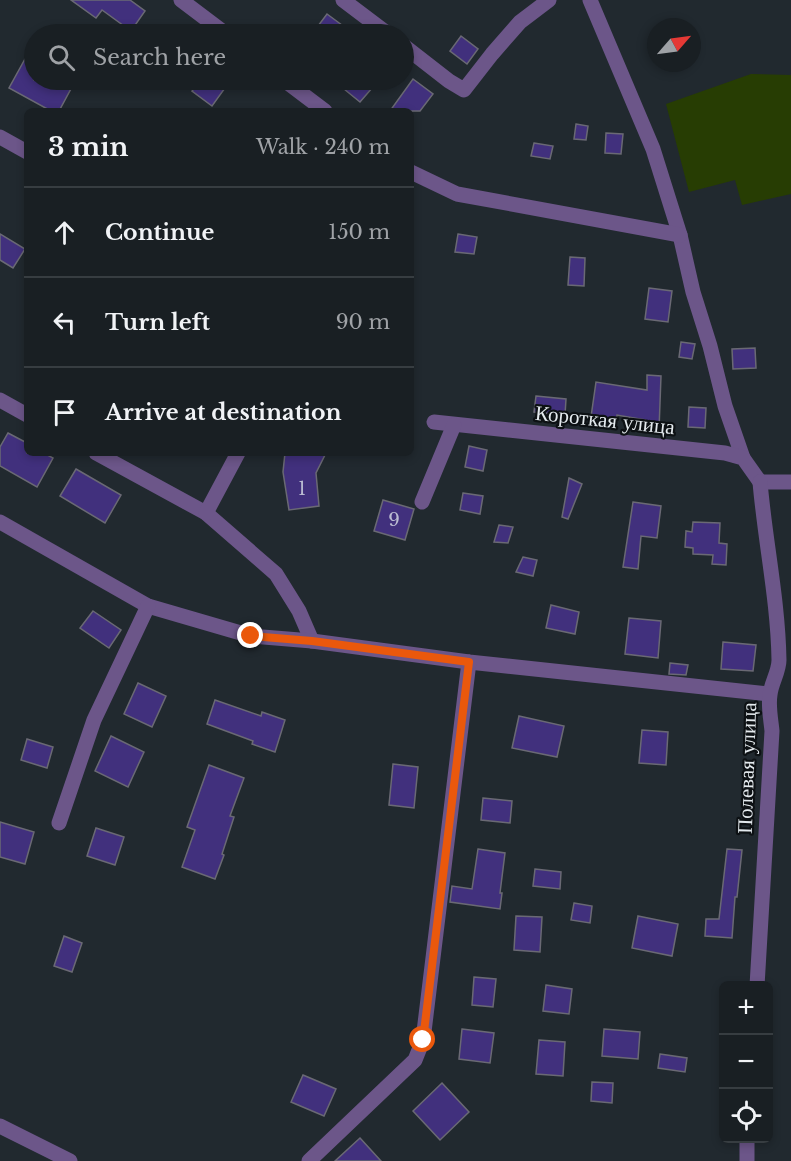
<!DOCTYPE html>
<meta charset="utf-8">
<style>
body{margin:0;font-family:"Libre Baskerville",serif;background:#22272b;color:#f1f3f6}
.controls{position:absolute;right:18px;bottom:18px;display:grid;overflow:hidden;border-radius:9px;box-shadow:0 3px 9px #0003}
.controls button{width:54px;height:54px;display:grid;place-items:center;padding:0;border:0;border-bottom:2px solid #373d41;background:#191f23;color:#f1f3f6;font:30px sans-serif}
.compass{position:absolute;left:647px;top:18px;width:54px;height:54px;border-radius:50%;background:#191f23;box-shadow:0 3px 9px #0003;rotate:62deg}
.stop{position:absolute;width:18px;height:18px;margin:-14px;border:4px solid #ea580c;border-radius:50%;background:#fff}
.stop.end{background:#ea580c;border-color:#fff;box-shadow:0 2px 6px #0008}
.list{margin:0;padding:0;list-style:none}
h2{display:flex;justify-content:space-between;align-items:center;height:78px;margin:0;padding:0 24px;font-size:26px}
h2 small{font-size:20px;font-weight:400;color:#9fa2a6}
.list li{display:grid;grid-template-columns:39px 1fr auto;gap:18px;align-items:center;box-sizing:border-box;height:90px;padding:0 24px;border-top:2px solid #373d41}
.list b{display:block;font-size:22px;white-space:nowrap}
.list em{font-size:20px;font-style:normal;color:#9fa2a6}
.icon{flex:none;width:33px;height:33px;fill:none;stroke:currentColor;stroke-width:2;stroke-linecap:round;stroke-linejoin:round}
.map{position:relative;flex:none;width:791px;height:1161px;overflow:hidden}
.search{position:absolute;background:#191f23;box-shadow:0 3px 9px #0003;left:24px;top:24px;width:390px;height:66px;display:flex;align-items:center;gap:15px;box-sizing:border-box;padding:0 21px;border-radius:33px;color:#9fa2a6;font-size:22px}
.panel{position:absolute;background:#191f23;box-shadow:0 3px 9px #0003;left:24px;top:108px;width:390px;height:348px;border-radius:9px}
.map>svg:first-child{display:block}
</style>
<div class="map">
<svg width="791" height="1161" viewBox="0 0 791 1161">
<rect width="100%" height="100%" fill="#21292f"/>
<polygon fill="#273d03" points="751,74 791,75 791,194 742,205 735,180 689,192 666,104"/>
<g fill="#41307d" stroke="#6a6974" stroke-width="1.5">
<polygon points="71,0 130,0 145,11 131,31 102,10 96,18"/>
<polygon points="327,14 354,34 312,34"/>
<polygon points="461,36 478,49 467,64 450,51"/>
<polygon points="25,59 34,64 34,80 63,80 73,85 59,111 51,111 9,88"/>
<polygon points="413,79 433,94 420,111 390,111"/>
<polygon points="201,80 214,80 225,88 212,106 192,91"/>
<polygon points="351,80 379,80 360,102 344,89"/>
<polygon points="576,124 588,126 586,140 574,139"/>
<polygon points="606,133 623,134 621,154 605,153"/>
<polygon points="534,143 553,146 550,159 531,156"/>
<polygon points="0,234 25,249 13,268 0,260"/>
<polygon points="458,234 477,237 474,254 455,252"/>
<polygon points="570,257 585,258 584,286 568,285"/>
<polygon points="649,288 672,291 668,322 645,319"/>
<polygon points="681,342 695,344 692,359 679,357"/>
<polygon points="755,348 756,368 733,369 732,349"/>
<polygon points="647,375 661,376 659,430 645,430 645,420 617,415 616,421 591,417 596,382 647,390"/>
<polygon points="536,396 566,399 565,415 534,412"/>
<polygon points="689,407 706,408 705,428 688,427"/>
<polygon points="8,433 27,443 27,453 44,453 53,458 37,487 0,466 0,447"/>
<polygon points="469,446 487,450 483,471 465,467"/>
<polygon points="285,453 326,453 316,473 319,506 289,510 283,472"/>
<polygon points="76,469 121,495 105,523 60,496"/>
<polygon points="569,478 582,484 568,519 562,517"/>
<polygon points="463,493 483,496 480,514 460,510"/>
<polygon points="383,500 414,509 405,540 374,531"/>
<polygon points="633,502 661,506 657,538 641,536 638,569 623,567"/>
<polygon points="693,522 720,523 719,543 727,544 726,565 712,564 713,555 693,554 693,548 685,547 686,531 692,532"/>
<polygon points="499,525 513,527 508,543 494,542"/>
<polygon points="523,557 537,560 533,576 516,572"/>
<polygon points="551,605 579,612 575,634 546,628"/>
<polygon points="93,611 121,630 109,648 80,628"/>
<polygon points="629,618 661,621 658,658 625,654"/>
<polygon points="723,642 756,645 753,671 721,669"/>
<polygon points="670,663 688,665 686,675 669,674"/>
<polygon points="138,683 166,696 152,727 124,714"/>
<polygon points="215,700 261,716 262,712 285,720 275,752 252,744 253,741 207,724"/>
<polygon points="519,716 564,726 557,757 512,748"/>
<polygon points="642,730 668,732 666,765 639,763"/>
<polygon points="111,736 144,752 128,787 95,771"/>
<polygon points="27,739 53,747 47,768 21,760"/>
<polygon points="393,764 418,767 414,808 389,805"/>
<polygon points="209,765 244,778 230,816 234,817 222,854 224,855 215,879 182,867 195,830 187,827"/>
<polygon points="483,798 512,801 510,823 481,820"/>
<polygon points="0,822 34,832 25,864 0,857"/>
<polygon points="96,828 124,837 115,865 87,856"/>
<polygon points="478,849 505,853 500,893 502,893 500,909 450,902 452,886 472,889"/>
<polygon points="727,849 742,850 737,897 735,897 732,938 705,936 706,919 719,919"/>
<polygon points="535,869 561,872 560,889 533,886"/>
<polygon points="574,903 592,906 590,923 571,920"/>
<polygon points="516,916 542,917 540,952 514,950"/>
<polygon points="638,916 678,924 672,956 632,948"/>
<polygon points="64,936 82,943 72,972 54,966"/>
<polygon points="474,977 496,979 493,1007 472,1005"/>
<polygon points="546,985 572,989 569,1014 543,1011"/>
<polygon points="462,1029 494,1033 490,1063 459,1059"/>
<polygon points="604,1029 640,1032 638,1059 602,1056"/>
<polygon points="539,1040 565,1042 563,1076 536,1074"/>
<polygon points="660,1054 687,1058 685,1072 658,1068"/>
<polygon points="303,1075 336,1089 324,1116 291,1102"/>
<polygon points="592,1082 613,1083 612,1103 591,1101"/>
<polygon points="442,1083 469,1112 440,1140 413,1111"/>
<polygon points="360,1138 381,1161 335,1161"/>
</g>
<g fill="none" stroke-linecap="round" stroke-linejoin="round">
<g stroke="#6c5689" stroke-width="15">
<polyline points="181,0 226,34"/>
<polyline points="343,0 388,34"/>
<polyline points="590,0 653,149 680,235 693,292 710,346 725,406 743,458"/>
<polyline points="404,46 449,81 464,90 492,54 520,22 549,0"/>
<polyline points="284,80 325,111"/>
<polyline points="0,137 27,152"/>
<polyline points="411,172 457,194 680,235"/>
<polyline points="0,400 27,415"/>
<polyline points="434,422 725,453 743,458 760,482"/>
<polyline points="96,453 206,513 276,574 299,611 312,641"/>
<polyline points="760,482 791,482"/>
<polyline points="422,502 454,425"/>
<polyline points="206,513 238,453"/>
<polyline points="0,522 148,606 251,636 312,641 469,662 769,694"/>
<polyline points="59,823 94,720 148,606"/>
<path d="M757,986l15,-255c-1,-11 -4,-25 -2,-36 1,-12 9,-23 9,-35 -1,-60 -14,-119 -19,-178"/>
<polyline points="0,1126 70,1161"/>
<polyline points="309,1161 415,1060 423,1040 469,662"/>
<polyline points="747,1161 747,1138"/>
</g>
</g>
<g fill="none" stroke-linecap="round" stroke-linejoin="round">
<polyline stroke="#ea580c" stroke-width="8" points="251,636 312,641 469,662 423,1040"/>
</g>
<g text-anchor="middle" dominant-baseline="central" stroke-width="4.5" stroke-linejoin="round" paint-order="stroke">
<g font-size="18" fill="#bbbcd2">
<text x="302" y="489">1</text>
<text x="394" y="520">9</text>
</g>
<g font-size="21" fill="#e4eaee" stroke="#0d1114">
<text transform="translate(605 420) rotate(6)">Короткая улица</text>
<text transform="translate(747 768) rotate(-88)">Полевая улица</text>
</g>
</g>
</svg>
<div class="controls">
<button>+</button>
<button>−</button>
<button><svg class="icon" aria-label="locate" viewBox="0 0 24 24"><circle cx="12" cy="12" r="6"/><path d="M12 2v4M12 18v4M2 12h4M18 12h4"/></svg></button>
</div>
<svg class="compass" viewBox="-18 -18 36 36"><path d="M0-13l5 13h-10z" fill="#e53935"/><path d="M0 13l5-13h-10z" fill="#9fa2a6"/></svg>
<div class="stop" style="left:423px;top:1040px"></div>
<div class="stop end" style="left:251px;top:636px"></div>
<div class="search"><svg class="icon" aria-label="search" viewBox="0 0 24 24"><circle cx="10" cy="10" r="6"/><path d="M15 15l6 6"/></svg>Search here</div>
<section class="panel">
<h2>3 min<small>Walk · 240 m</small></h2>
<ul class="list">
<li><svg class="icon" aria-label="ahead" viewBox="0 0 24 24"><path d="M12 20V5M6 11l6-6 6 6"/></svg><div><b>Continue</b></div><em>150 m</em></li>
<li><svg class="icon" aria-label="left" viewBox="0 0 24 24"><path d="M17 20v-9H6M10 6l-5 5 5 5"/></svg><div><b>Turn left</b></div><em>90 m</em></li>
<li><svg class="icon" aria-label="arrive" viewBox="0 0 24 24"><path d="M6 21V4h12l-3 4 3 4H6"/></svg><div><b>Arrive at destination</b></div></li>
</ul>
</section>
</div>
